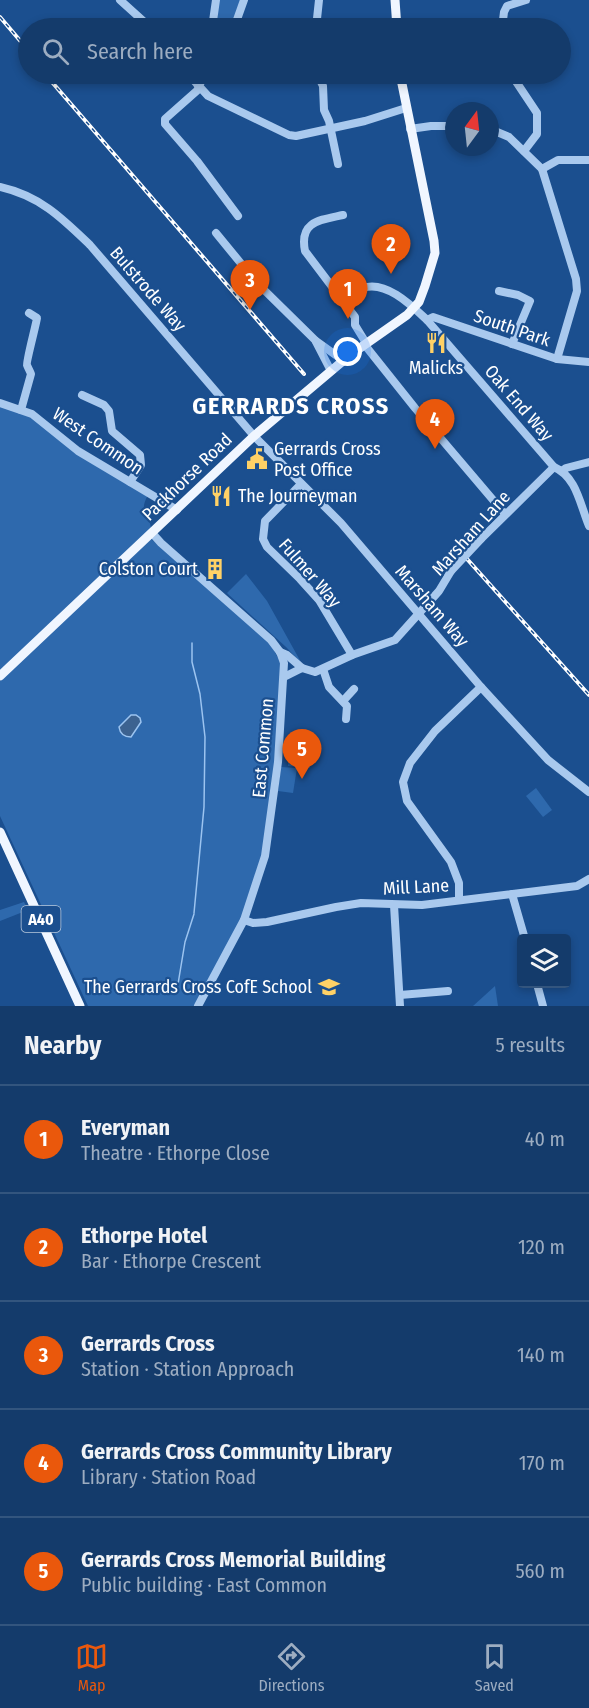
<!DOCTYPE html>
<meta charset="utf-8">
<style>
body{margin:0;font-family:"Fira Sans Condensed",sans-serif;background:#1d4271;color:#f1f3f6}
.controls{position:absolute;right:18px;bottom:18px;display:grid;overflow:hidden;border-radius:6px;box-shadow:0 3px 9px #0003}
.controls button{width:54px;height:54px;display:grid;place-items:center;padding:0;border:0;border-bottom:2px solid #33557e;background:#143b6b;color:#f1f3f6;font:30px sans-serif}
.compass{position:absolute;left:445px;top:102px;width:54px;height:54px;border-radius:50%;background:#143b6b;box-shadow:0 3px 9px #0003;rotate:15deg}
.you{position:absolute;left:348px;top:352px;width:21px;height:21px;margin:-15px;border:4px solid #fff;border-radius:50%;background:#1a73e8;box-shadow:0 0 0 9px #1a73e833}
.badge{display:grid;place-items:center;width:39px;height:39px;border-radius:50%;background:#ea580c;color:#fff;font-size:20px;font-weight:700}
.pin{position:absolute;translate:-50% -50px;filter:drop-shadow(0 2px 3px #0008)}
.pin::after{content:'';position:absolute;top:32px;width:21px;height:18px;background:inherit;clip-path:polygon(0 0,100% 0,50% 100%)}
.list{margin:0;padding:0;list-style:none}
h2{display:flex;justify-content:space-between;align-items:center;height:78px;margin:0;padding:0 24px;font-size:26px}
h2 small{font-size:20px;font-weight:400;color:#9dadc1}
.list li{display:grid;grid-template-columns:39px 1fr auto;gap:18px;align-items:center;box-sizing:border-box;height:108px;padding:0 24px;border-top:2px solid #33557e}
.list b{display:block;font-size:22px;white-space:nowrap}
.list p{margin:0;font-size:20px;white-space:nowrap;color:#9dadc1}
.list em{font-size:20px;font-style:normal;color:#9dadc1}
.icon{flex:none;width:33px;height:33px;fill:none;stroke:currentColor;stroke-width:2;stroke-linecap:round;stroke-linejoin:round}
.map{position:relative;flex:none;width:589px;height:1006px;overflow:hidden}
.search{position:absolute;background:#143b6b;box-shadow:0 3px 9px #0003;left:18px;right:18px;top:18px;height:66px;display:flex;align-items:center;gap:15px;box-sizing:border-box;padding:0 21px;border-radius:33px;color:#9dadc1;font-size:22px}
.sheet{height:618px;background:#143b6b}
nav{display:flex;justify-content:space-around;align-items:center;box-sizing:border-box;height:84px;border-top:2px solid #33557e;background:#143b6b;font-size:16px;color:#9dadc1}
nav a{display:grid;justify-items:center;gap:3px}
nav .on{color:#ea580c}
.map>svg:first-child{display:block}
</style>
<div class="map">
<svg width="589" height="1006" viewBox="0 0 589 1006">
<rect width="100%" height="100%" fill="#1b4f8f"/>
<g fill="#2e69ad">
<polygon points="219,0 242,0 231,28 216,28"/>
<path d="M0,404l30,12 118,79c-10,18 1,17 3,33l-151,144z"/>
<polygon points="151,539 270,642 281,664 273,784 265,847 242,920 194,1006 88,1006 0,816 0,681"/>
<polygon points="246,574 267,601 302,664 286,647 229,595 227,593"/>
<polygon points="290,743 313,745 310,768 288,766"/>
<polygon points="281,767 297,768 293,793 278,791"/>
<polygon points="536,788 552,810 543,817 526,796"/>
<polygon points="24,902 28,910 0,921 0,910"/>
<polygon points="495,986 498,1006 473,1006"/>
</g>
<path fill="#3c6290" stroke="#9cc4f0" stroke-width="1.5" d="M131,715h5l4,3 1,4 -10,15c-7,0 -11,-3 -12,-10z"/>
<g fill="none" stroke-linecap="round" stroke-linejoin="round">
<g stroke="#9cc4f0" stroke-width="1.5">
<polyline points="192,643 192,662 200,694 205,737 204,807 194,913"/>
<polyline points="178,984 185,942 194,914"/>
</g>
<g stroke="#a9c9ee" stroke-width="8">
<polyline points="120,0 151,28"/>
<polyline points="212,28 216,0"/>
<polyline points="234,28 244,0"/>
<polyline points="316,28 319,0"/>
<polyline points="502,28 504,12 507,6 526,0"/>
<polyline points="188,74 208,96 289,135 296,136 365,121 406,108"/>
<polyline points="317,74 323,86 324,110 329,121 338,164"/>
<polyline points="511,74 537,113 537,134 524,151"/>
<polyline points="198,86 207,74"/>
<polyline points="200,88 165,119 165,124 197,161 238,216"/>
<polyline points="410,129 431,126 454,126"/>
<polyline points="490,129 509,137 542,169 576,279 577,291 557,359"/>
<polyline points="542,169 558,160 589,160"/>
<path d="M0,187c40,9 62,31 90,58l164,191 87,87 140,164 67,73 41,32"/>
<path d="M343,215c-23,5 -44,6 -38,36l50,66v8l11,18"/>
<polyline points="216,233 257,283 315,340 331,371"/>
<polyline points="499,291 518,295 530,301 512,344"/>
<path d="M342,299c7,-4 13,-9 21,-11 23,-8 49,18 64,32l127,147c23,10 26,38 35,59"/>
<polyline points="427,320 433,317 557,359 589,362"/>
<polyline points="316,341 344,361"/>
<polyline points="364,344 415,408 505,514"/>
<polyline points="82,395 104,405 109,411 112,431 140,455 141,465 130,482"/>
<polyline points="0,403 32,414 78,451 177,510"/>
<path d="M21,410l10,-36c0,-1 -4,-8 -4,-9 -1,-3 9,-40 10,-47l-8,-5"/>
<polyline points="562,471 566,468 589,462"/>
<polyline points="301,484 265,521 263,539 267,547 300,579 319,600 352,655"/>
<polyline points="152,533 161,543 271,640 280,652 284,663 278,762 265,856 244,920 198,1006"/>
<polyline points="481,539 554,467"/>
<polyline points="280,652 287,655 302,668"/>
<polyline points="323,669 329,687 347,706 346,719"/>
<polyline points="284,677 302,668 315,672 352,655 395,640 439,591 451,571"/>
<polyline points="343,701 354,689"/>
<polyline points="512,894 525,939"/>
<polyline points="459,899 459,883 451,862 407,801 403,782 410,763 435,731 481,687"/>
<polyline points="394,905 400,1006"/>
<polyline points="244,920 253,923 267,922 336,907 361,903 422,905 577,886 589,879"/>
<polyline points="537,984 543,1006"/>
<polyline points="400,995 448,991"/>
</g>
<g stroke="#f0f6ff" stroke-width="9">
<polyline points="395,0 397,28"/>
<polyline points="0,676 254,436 350,355 407,315 419,302 425,286 435,253 434,241 400,74"/>
<polyline points="0,832 80,1006"/>
</g>
<defs>
<g id="rail">
<polyline points="0,17 28,50"/>
<polyline points="45,74 304,374"/>
<polyline points="459,550 589,695"/>
</g>
</defs>
<use href="#rail" stroke="#fff" stroke-width="4"/>
<use href="#rail" stroke="#1b4f8f" stroke-width="1.5" stroke-dasharray="4.5" stroke-linecap="butt"/>
<polyline stroke="#a9c9ee" stroke-width="8" points="451,571 481,539"/>
</g>
<defs>
<symbol id="restaurant-bare" viewBox="-9 -9 18 18"><path d="M-5-6h1v4h1v-4h1v4h1v-4h1v5L-1.5 .5V6h-2V.5L-5-1ZM5-6V6H3V1.5H1.5Q1.5-4 5-6Z" fill="#ffd166" stroke="#1b4f8f" stroke-width="2.5" paint-order="stroke"/></symbol>
<symbol id="civic-bare" viewBox="-9 -9 18 18"><path d="M-.6-6.5H3V-4.5H.6V-3L4-1V1h2V6H-6V1h2V-1L-.6-3ZM-1.2 2.5V6h2.4V2.5Z" fill="#ffd166" stroke="#1b4f8f" stroke-width="2.5" paint-order="stroke"/></symbol>
<symbol id="building-bare" viewBox="-9 -9 18 18"><path d="M-4-6H4V6H1V3H-1V6H-4ZM-2.5-4.3h1.7v1.8h-1.7ZM.8-4.3h1.7v1.8H.8ZM-2.5-1h1.7V.8h-1.7ZM.8-1h1.7V.8H.8Z" fill="#ffd166" stroke="#1b4f8f" stroke-width="2.5" paint-order="stroke"/></symbol>
<symbol id="school-bare" viewBox="-9 -9 18 18"><path d="M0-5L7-2L0 1L-7-2ZM-4 1L0 2.5L4 1V4Q0 6-4 4Z" fill="#ffd166" stroke="#1b4f8f" stroke-width="2.5" paint-order="stroke"/></symbol>
</defs>
<g fill-rule="evenodd">
<use href="#restaurant-bare" x="421" y="328" width="30" height="30"/>
<use href="#civic-bare" x="242" y="444" width="30" height="30"/>
<use href="#restaurant-bare" x="206" y="481" width="30" height="30"/>
<use href="#building-bare" x="200" y="554" width="30" height="30"/>
<use href="#school-bare" x="314" y="972" width="30" height="30"/>
</g>
<g text-anchor="middle" dominant-baseline="central" stroke-width="4.5" stroke-linejoin="round" paint-order="stroke">
<rect fill="#1b4f8f" stroke="#bbcadd" stroke-width="1.5" x="21.5" y="906" width="39" height="26" rx="4.5"/>
<g font-size="16" font-weight="bold" fill="#fff">
<text x="41" y="919">A40</text>
</g>
<g font-size="18" fill="#fff" stroke="#1b4f8f">
<text transform="translate(148 289) rotate(49)">Bulstrode Way</text>
<text transform="translate(512 328) rotate(19)">South Park</text>
<text transform="translate(519 403) rotate(49)">Oak End Way</text>
<text transform="translate(98 441) rotate(34)">West Common</text>
<text transform="translate(187 477) rotate(-44)">Packhorse Road</text>
<text transform="translate(471 533) rotate(-48)">Marsham Lane</text>
<text transform="translate(310 573) rotate(49)">Fulmer Way</text>
<text transform="translate(432 606) rotate(49)">Marsham Way</text>
<text transform="translate(263 748) rotate(-85)">East Common</text>
<text transform="translate(416 887) rotate(-3)">Mill Lane</text>
</g>
<g font-size="18" fill="#fff" stroke="#1b4f8f" text-anchor="start">
<text x="436" y="368" text-anchor="middle">Malicks</text>
<text x="274" y="449">Gerrards Cross<tspan x="274" dy="21">Post Office</tspan></text>
<text x="238" y="496">The Journeyman</text>
<text x="198" y="569" text-anchor="end">Colston Court</text>
<text x="312" y="987" text-anchor="end">The Gerrards Cross CofE School</text>
</g>
<g font-size="24" font-weight="bold" letter-spacing="1.5" fill="#fff" stroke="#1b4f8f">
<text x="291" y="406">GERRARDS CROSS</text>
</g>
</g>
</svg>
<div class="controls">
<button><svg class="icon" aria-label="layers" viewBox="0 0 24 24"><path d="M12 4l9 5-9 5-9-5zM3 14l9 5 9-5"/></svg></button>
</div>
<svg class="compass" viewBox="-18 -18 36 36"><path d="M0-13l5 13h-10z" fill="#e53935"/><path d="M0 13l5-13h-10z" fill="#9dadc1"/></svg>
<div class="you"></div>
<div class="pin badge" style="left:348px;top:319px">1</div>
<div class="pin badge" style="left:391px;top:274px">2</div>
<div class="pin badge" style="left:250px;top:310px">3</div>
<div class="pin badge" style="left:435px;top:449px">4</div>
<div class="pin badge" style="left:302px;top:779px">5</div>
<div class="search"><svg class="icon" aria-label="search" viewBox="0 0 24 24"><circle cx="10" cy="10" r="6"/><path d="M15 15l6 6"/></svg>Search here</div>
</div>
<section class="sheet">
<h2>Nearby<small>5 results</small></h2>
<ul class="list">
<li><span class="badge">1</span><div><b>Everyman</b><p>Theatre · Ethorpe Close</p></div><em>40 m</em></li>
<li><span class="badge">2</span><div><b>Ethorpe Hotel</b><p>Bar · Ethorpe Crescent</p></div><em>120 m</em></li>
<li><span class="badge">3</span><div><b>Gerrards Cross</b><p>Station · Station Approach</p></div><em>140 m</em></li>
<li><span class="badge">4</span><div><b>Gerrards Cross Community Library</b><p>Library · Station Road</p></div><em>170 m</em></li>
<li><span class="badge">5</span><div><b>Gerrards Cross Memorial Building</b><p>Public building · East Common</p></div><em>560 m</em></li>
</ul>
</section>
<nav>
<a class="on"><svg class="icon" aria-label="map" viewBox="0 0 24 24"><path d="M3 6l6-2 6 2 6-2v14l-6 2-6-2-6 2zM9 4v14M15 6v14"/></svg>Map</a>
<a><svg class="icon" aria-label="directions" viewBox="0 0 24 24"><path d="M12 3l9 9-9 9-9-9zM9 14v-3h6M13 9l2 2-2 2"/></svg>Directions</a>
<a><svg class="icon" aria-label="saved" viewBox="0 0 24 24"><path d="M7 4h10v16l-5-4-5 4z"/></svg>Saved</a>
</nav>
